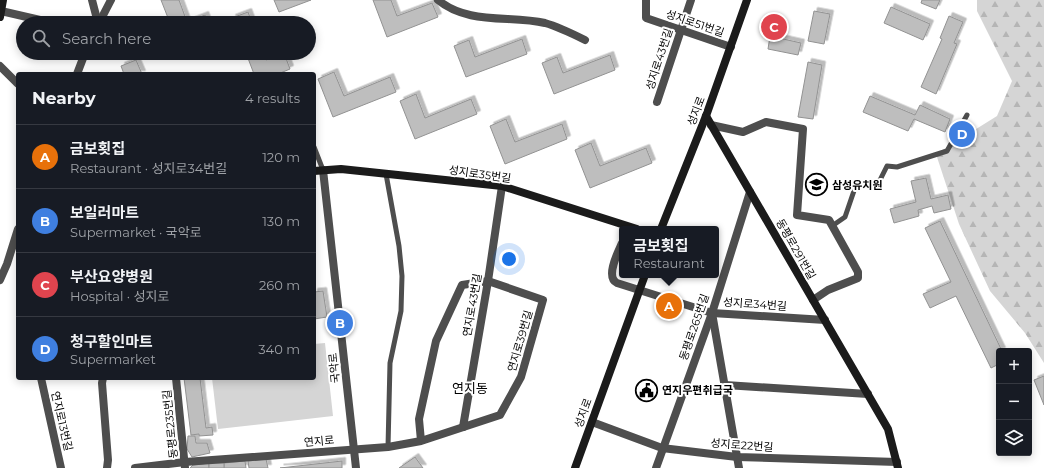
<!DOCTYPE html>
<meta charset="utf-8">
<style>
body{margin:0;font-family:Montserrat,"Noto Sans KR",sans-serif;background:#242831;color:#f1f3f6}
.controls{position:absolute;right:12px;bottom:12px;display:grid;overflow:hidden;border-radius:4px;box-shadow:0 2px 10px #0003}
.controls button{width:36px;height:36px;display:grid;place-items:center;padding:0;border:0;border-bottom:1px solid #363941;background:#171b24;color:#f1f3f6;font:20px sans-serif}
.you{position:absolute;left:509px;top:259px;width:14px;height:14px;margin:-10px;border:3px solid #fff;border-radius:50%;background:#1a73e8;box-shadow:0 0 0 6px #1a73e833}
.badge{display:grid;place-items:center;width:26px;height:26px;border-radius:50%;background:#858687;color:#fff;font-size:13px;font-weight:700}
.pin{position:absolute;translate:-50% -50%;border:2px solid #fff;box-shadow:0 1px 4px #0006}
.popup{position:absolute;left:619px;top:226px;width:100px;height:52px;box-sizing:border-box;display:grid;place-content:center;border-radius:4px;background:#171b24;filter:drop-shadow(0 1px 3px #0005);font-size:13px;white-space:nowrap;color:#9ea1a6}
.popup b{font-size:15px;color:#f1f3f6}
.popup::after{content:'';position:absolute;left:50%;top:100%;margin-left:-8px;border:8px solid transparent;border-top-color:#171b24}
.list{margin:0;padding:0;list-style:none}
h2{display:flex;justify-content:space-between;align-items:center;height:52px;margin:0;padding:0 16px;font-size:17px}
h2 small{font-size:13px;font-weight:400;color:#9ea1a6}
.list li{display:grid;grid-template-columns:26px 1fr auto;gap:12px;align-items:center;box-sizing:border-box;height:64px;padding:0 16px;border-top:1px solid #363941}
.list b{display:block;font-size:15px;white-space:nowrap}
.list p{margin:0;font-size:13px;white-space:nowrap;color:#9ea1a6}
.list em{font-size:13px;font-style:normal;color:#9ea1a6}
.icon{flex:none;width:22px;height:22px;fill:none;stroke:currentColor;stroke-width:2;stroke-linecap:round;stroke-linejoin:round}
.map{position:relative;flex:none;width:1044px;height:468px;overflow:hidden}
.search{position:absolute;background:#171b24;box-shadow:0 2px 10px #0003;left:16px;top:16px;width:300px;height:44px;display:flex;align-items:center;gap:10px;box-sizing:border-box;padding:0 14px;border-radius:22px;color:#9ea1a6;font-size:15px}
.panel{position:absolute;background:#171b24;box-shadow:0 2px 10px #0003;left:16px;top:72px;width:300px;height:308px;border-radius:4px}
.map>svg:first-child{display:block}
</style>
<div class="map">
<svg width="1044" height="468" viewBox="0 0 1044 468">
<defs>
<pattern id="forest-firs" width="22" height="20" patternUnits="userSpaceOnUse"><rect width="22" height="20" fill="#d5d5d5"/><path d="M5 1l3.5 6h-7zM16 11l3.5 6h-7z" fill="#b5b5b5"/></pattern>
<filter id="shadow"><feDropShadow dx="3.5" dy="-3.5" stdDeviation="0" flood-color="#0004"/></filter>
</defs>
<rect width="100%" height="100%" fill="#fff"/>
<polygon fill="url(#forest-firs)" points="977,0 1044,0 1044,363 1025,333 990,291 959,224 936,154 997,116 1012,81 977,11"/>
<polygon fill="#d5d5d5" points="325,343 333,416 218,429 212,378 314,378 314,344"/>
<g fill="#bebebe" stroke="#929292" filter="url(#shadow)">
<polygon points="161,0 179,0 187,22 205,15 208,23 170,23"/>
<polygon points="274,0 311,0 279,12"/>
<polygon points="373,0 391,0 397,16 432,3 438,17 387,37"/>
<polygon points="922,0 940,0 936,9 921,3"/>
<polygon points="891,7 930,24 923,40 884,23"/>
<polygon points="814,11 830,14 824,44 808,41"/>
<polygon points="248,12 252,23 234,23 232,18"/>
<polygon points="949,16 963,22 954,43 957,44 936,94 921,87 942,39 940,38"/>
<polygon points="770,36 801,43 798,55 768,49"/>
<polygon points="522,39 527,54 466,77 454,46 469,40 475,57"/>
<polygon points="246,53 264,53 266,60 284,53 290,69 278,74 254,74"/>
<polygon points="610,55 615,70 554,94 542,63 557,57 563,73"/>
<polygon points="136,60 142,74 124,74 121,66"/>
<polygon points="808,62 822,65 813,119 798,117"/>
<polygon points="334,72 344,96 390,77 396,92 333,117 318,79"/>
<polygon points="416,94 425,118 471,99 477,114 415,139 400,101"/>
<polygon points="870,96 915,115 920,105 950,119 945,132 914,119 908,131 863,112"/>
<polygon points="506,119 515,142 562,124 567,139 505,164 490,126"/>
<polygon points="591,143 600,166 646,148 652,163 590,188 575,150"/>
<polygon points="926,178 931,199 948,195 951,209 934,213 932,206 918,210 919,216 894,223 890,209 916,202 911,181"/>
<polygon points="940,221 1002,351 999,351 999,364 991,368 956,296 930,308 923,294 951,282 925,228"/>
<polygon points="323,291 327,317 314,319 314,292"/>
<polygon points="1044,376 1044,405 1034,380"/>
<polygon points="184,378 200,378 206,428 212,427 213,435 199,436 199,434 191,435"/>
<polygon points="188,436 195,436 196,443 207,443 210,453 192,457 187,449"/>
<polygon points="415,457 423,468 399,468"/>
<polygon points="266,459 268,468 249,468 248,461"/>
<polygon points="245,461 246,468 224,468 224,463"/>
<polygon points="342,461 342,468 280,468"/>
<polygon points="209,463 209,468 190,468 193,465"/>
<rect x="209" y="463" width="15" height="5"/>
</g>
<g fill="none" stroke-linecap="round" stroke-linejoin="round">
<g stroke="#4e4e4e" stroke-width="5">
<polyline points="314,147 323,170"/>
<polyline points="386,174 399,246 402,276 401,311 390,363 388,447"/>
<polyline points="832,226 845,217 857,182 873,185 880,180 887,166 897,167 947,151 967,115"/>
</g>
<g stroke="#4e4e4e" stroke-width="8">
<polyline points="92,0 98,23"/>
<path d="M438,0c30,25 72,15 107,23 14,4 28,11 40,17"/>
<polyline points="646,0 646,18 731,47"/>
<polyline points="1,11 53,23"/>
<polyline points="99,23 111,0"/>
<polyline points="0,66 18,84"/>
<polyline points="77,74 85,53"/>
<polyline points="657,102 691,0"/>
<polyline points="711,125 743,132 766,122 803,129 797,215 829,220 858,272 858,278 828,290 813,300"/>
<polyline points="323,170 356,468"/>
<path d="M622,243c-4,9 -17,34 -5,40l95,30 113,7"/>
<polyline points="0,280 7,264 18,229"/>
<polyline points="712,313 739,468"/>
<polyline points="41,378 61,468"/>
<polyline points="103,378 102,383 108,460 107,468"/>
<polyline points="176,378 185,468"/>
<polyline points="725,385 868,394"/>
<polyline points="592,422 662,448 737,457 897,462"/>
<polyline points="463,427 488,281 502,186"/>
<polyline points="135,468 185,462 388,447 421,441 500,415 521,377 543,300 488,281 462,285 436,341 419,419 421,441"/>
<polyline points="656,468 712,313 750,192"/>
</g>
<g stroke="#1b1b1b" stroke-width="8">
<polyline points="0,17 3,0"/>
<polyline points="706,116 888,429 898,468"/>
<polyline points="314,171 341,169 502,186 637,229"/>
<polyline points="661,229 706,116 747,0"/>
<polyline points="575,468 645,275"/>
</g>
</g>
<defs>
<symbol id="school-ring" viewBox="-11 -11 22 22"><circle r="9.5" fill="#fff" stroke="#000" stroke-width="1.5"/><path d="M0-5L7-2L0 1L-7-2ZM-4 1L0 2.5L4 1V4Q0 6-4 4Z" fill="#000"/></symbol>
<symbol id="civic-ring" viewBox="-11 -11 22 22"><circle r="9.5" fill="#fff" stroke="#000" stroke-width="1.5"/><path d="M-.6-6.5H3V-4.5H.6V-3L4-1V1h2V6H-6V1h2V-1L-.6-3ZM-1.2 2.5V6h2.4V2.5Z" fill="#000"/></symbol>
</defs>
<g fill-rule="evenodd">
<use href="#school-ring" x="804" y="172" width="25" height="25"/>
<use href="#civic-ring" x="634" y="378" width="25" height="25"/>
</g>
<g text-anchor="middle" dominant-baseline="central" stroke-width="4" stroke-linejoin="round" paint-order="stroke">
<g font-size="11" fill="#000" stroke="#fff">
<text transform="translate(695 23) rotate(19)">성지로51번길</text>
<text transform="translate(659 59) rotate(-72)">성지로43번길</text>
<text transform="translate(696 111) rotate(-69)">성지로</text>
<text transform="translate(480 174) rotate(8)">성지로35번길</text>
<text transform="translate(796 249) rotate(60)">동평로291번길</text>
<text transform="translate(755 304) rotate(4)">성지로34번길</text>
<text transform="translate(472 305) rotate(-80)">연지로43번길</text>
<text transform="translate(694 327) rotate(-71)">동평로265번길</text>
<text transform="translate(520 341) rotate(-74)">연지로39번길</text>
<text transform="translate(334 368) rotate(-96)">국악로</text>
<text transform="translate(583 413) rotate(-70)">성지로</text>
<text transform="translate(62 421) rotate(77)">연지로13번길</text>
<text transform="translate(170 424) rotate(-96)">동평로235번길</text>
<text transform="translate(319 441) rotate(-5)">연지로</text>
<text transform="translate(742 445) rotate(4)">성지로22번길</text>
</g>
<g font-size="11" font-weight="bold" fill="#000" stroke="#fff" text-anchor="start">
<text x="832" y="185">삼성유치원</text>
<text x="662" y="390">연지우편취급국</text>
</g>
<g font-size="13" fill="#000" stroke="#fff">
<text x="470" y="388">연지동</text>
</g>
</g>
</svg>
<div class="controls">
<button>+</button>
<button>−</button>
<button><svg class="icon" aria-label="layers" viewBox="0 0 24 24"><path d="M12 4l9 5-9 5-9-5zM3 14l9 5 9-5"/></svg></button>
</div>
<div class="you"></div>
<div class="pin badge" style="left:669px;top:306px;background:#e8710a">A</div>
<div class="popup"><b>금보횟집</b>Restaurant</div>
<div class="pin badge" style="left:340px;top:323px;background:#3f7fe0">B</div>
<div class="pin badge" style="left:774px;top:27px;background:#e0444e">C</div>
<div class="pin badge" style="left:962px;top:134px;background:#3f7fe0">D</div>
<div class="search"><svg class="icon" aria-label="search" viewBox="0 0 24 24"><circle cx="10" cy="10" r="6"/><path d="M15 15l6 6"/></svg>Search here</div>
<section class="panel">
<h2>Nearby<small>4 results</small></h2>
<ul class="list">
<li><span class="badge" style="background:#e8710a">A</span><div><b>금보횟집</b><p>Restaurant · 성지로34번길</p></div><em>120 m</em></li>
<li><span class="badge" style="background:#3f7fe0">B</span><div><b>보일러마트</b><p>Supermarket · 국악로</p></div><em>130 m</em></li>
<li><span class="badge" style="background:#e0444e">C</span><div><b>부산요양병원</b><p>Hospital · 성지로</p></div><em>260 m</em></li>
<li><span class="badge" style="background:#3f7fe0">D</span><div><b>청구할인마트</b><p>Supermarket</p></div><em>340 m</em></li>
</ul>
</section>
</div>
